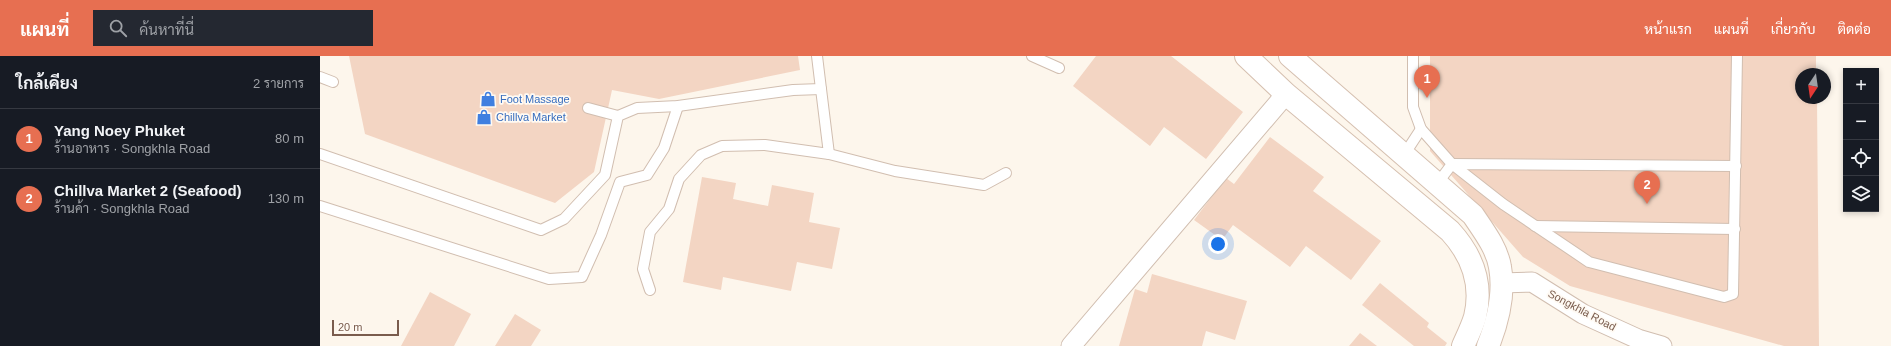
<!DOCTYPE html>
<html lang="th">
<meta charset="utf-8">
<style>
body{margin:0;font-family:Helvetica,Sarabun,sans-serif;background:#242831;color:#f1f3f6}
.controls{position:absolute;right:12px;top:12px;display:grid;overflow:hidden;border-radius:0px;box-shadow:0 2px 6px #0003}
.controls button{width:36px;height:36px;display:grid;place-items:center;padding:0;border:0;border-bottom:1px solid #363941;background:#171b24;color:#f1f3f6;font:20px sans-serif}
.compass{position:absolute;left:1475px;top:12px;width:36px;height:36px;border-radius:50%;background:#171b24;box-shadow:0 2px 6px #0003;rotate:193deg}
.scale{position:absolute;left:12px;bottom:10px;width:67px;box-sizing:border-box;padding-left:4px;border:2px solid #7a5c4d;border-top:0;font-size:11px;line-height:14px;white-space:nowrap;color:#7a5c4d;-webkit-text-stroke:3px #fffaf3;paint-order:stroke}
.you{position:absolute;left:898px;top:188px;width:14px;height:14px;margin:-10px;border:3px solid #fff;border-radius:50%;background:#1a73e8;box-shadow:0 0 0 6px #1a73e833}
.badge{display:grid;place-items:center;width:26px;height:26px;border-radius:50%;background:#e76f51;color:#fff;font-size:13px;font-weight:700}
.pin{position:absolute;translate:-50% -33px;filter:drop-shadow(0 1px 2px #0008)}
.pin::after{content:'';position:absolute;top:21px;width:14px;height:12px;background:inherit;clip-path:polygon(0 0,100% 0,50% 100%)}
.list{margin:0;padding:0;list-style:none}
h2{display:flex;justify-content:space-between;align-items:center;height:52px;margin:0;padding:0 16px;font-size:17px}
h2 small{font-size:13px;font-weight:400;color:#9ea1a6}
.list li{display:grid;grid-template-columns:26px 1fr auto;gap:12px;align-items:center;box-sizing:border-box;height:60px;padding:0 16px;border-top:1px solid #363941}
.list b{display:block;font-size:15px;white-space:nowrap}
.list p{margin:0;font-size:13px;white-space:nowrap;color:#9ea1a6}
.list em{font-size:13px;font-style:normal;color:#9ea1a6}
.icon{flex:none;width:22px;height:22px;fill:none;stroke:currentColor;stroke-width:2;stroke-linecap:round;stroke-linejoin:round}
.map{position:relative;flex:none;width:1571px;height:290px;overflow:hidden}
header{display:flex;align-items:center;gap:24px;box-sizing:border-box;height:56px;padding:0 20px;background:#e76f51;color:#fff}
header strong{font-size:19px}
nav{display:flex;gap:22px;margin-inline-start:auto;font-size:14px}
.search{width:280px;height:36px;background:#242831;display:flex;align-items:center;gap:10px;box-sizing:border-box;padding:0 14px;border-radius:0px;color:#9ea1a6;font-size:15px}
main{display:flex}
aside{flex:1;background:#171b24}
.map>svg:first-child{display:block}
</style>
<header>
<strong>แผนที่</strong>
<div class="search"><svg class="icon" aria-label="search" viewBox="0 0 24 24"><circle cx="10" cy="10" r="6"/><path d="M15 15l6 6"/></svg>ค้นหาที่นี่</div>
<nav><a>หน้าแรก</a><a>แผนที่</a><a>เกี่ยวกับ</a><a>ติดต่อ</a></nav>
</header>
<main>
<aside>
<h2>ใกล้เคียง<small>2 รายการ</small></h2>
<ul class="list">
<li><span class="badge">1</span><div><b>Yang Noey Phuket</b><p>ร้านอาหาร · Songkhla Road</p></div><em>80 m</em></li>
<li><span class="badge">2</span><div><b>Chillva Market 2 (Seafood)</b><p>ร้านค้า · Songkhla Road</p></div><em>130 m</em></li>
</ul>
</aside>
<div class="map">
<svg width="1571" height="290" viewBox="0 0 1571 290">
<rect width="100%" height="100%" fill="#fdf6ec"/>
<g fill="#f3d5c3">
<polygon points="29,0 478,0 480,14 339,43 292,34 274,116 235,147 45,78"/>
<polygon points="776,0 851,0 923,56 886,103 844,71 830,90 753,30"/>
<polygon points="1110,0 1496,0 1496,18 1481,18 1481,42 1497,42 1499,290 1464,290 1250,230 1203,201 1110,95"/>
<polygon points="950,81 1004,121 993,135 1061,185 1031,224 986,190 970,211 913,169 902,184 874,164 906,122 914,128"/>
<polygon points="382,121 416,127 413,143 448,150 452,129 494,137 489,166 520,172 512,213 477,206 471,235 403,221 401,234 363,226"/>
<polygon points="832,218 927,245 915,284 886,275 882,290 799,290 815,233 827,237"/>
<polygon points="1060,227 1109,267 1107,271 1127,287 1125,290 1094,290 1042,249"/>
<polygon points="110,236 151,258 134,290 81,290"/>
<polygon points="195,258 221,274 211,290 175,290"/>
<polygon points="1040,277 1057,290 1029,290"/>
</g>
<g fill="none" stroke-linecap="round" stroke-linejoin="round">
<defs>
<g id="lane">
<polyline points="712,0 739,12"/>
<polyline points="1093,0 1093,51 1101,73 1132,108 1183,148 1269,206 1404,241 1413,238 1417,0"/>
<polyline points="0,21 13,26"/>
<polyline points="268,52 298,60"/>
<polyline points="0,98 221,174 244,163 285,119 298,60 317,52 358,50 473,34 501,33 497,0"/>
<polyline points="509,98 575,115 664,129 686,117"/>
<polyline points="1084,99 1101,73"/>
<polyline points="1117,128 1132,108 1416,110"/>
<polyline points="0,150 229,223 262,221 281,179 300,126 327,119 344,92 358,50"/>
<polyline points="1215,170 1415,173"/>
<polyline points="330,234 323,213 330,176 349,153 359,123 381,99 402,90 445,89 509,98 501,33"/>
</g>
<g id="street">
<polyline points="1181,227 1212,226 1263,258 1318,283 1342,290"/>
<polyline points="751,290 966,38"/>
</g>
<g id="secondary">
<path d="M926,0l40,38 164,137c22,24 33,53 25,86 -3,10 -8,20 -12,29"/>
<path d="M970,0l183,159c10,15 24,33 27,52 5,27 -2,54 -12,79"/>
</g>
</defs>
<use href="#lane" stroke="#d1beb0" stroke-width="12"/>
<use href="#street" stroke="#d1beb0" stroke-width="21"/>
<use href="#secondary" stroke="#d6c0b0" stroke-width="24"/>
<use href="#lane" stroke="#fff" stroke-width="10"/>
<use href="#street" stroke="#fff" stroke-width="19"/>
<use href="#secondary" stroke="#fff" stroke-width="22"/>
</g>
<defs>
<symbol id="shop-bare" viewBox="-9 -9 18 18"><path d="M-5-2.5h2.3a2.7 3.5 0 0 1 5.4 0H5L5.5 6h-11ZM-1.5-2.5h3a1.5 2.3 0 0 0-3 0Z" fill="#3f7fe0" stroke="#fffaf3" stroke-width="2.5" paint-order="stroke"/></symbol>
</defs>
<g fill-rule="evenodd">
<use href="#shop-bare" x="157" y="32" width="22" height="22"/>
<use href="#shop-bare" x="153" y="50" width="22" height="22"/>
</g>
<g text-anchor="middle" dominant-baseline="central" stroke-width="3.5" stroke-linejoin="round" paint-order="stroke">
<g font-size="11" fill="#366cbe" stroke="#fffaf3" text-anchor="start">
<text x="180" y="43">Foot Massage</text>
<text x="176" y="61">Chillva Market</text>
</g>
<g font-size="11" fill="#7a5c4d" stroke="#fffaf3">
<text transform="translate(1262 254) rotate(28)">Songkhla Road</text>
</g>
</g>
</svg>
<div class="controls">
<button>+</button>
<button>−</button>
<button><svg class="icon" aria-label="locate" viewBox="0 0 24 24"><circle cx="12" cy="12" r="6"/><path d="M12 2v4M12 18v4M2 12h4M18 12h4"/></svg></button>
<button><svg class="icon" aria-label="layers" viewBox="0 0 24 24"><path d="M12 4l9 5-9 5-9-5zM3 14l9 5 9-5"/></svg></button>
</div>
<svg class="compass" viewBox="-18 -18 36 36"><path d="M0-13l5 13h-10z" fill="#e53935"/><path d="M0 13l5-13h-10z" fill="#9ea1a6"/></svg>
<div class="scale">20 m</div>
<div class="you"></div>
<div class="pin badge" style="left:1107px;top:42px">1</div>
<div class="pin badge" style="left:1327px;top:148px">2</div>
</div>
</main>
